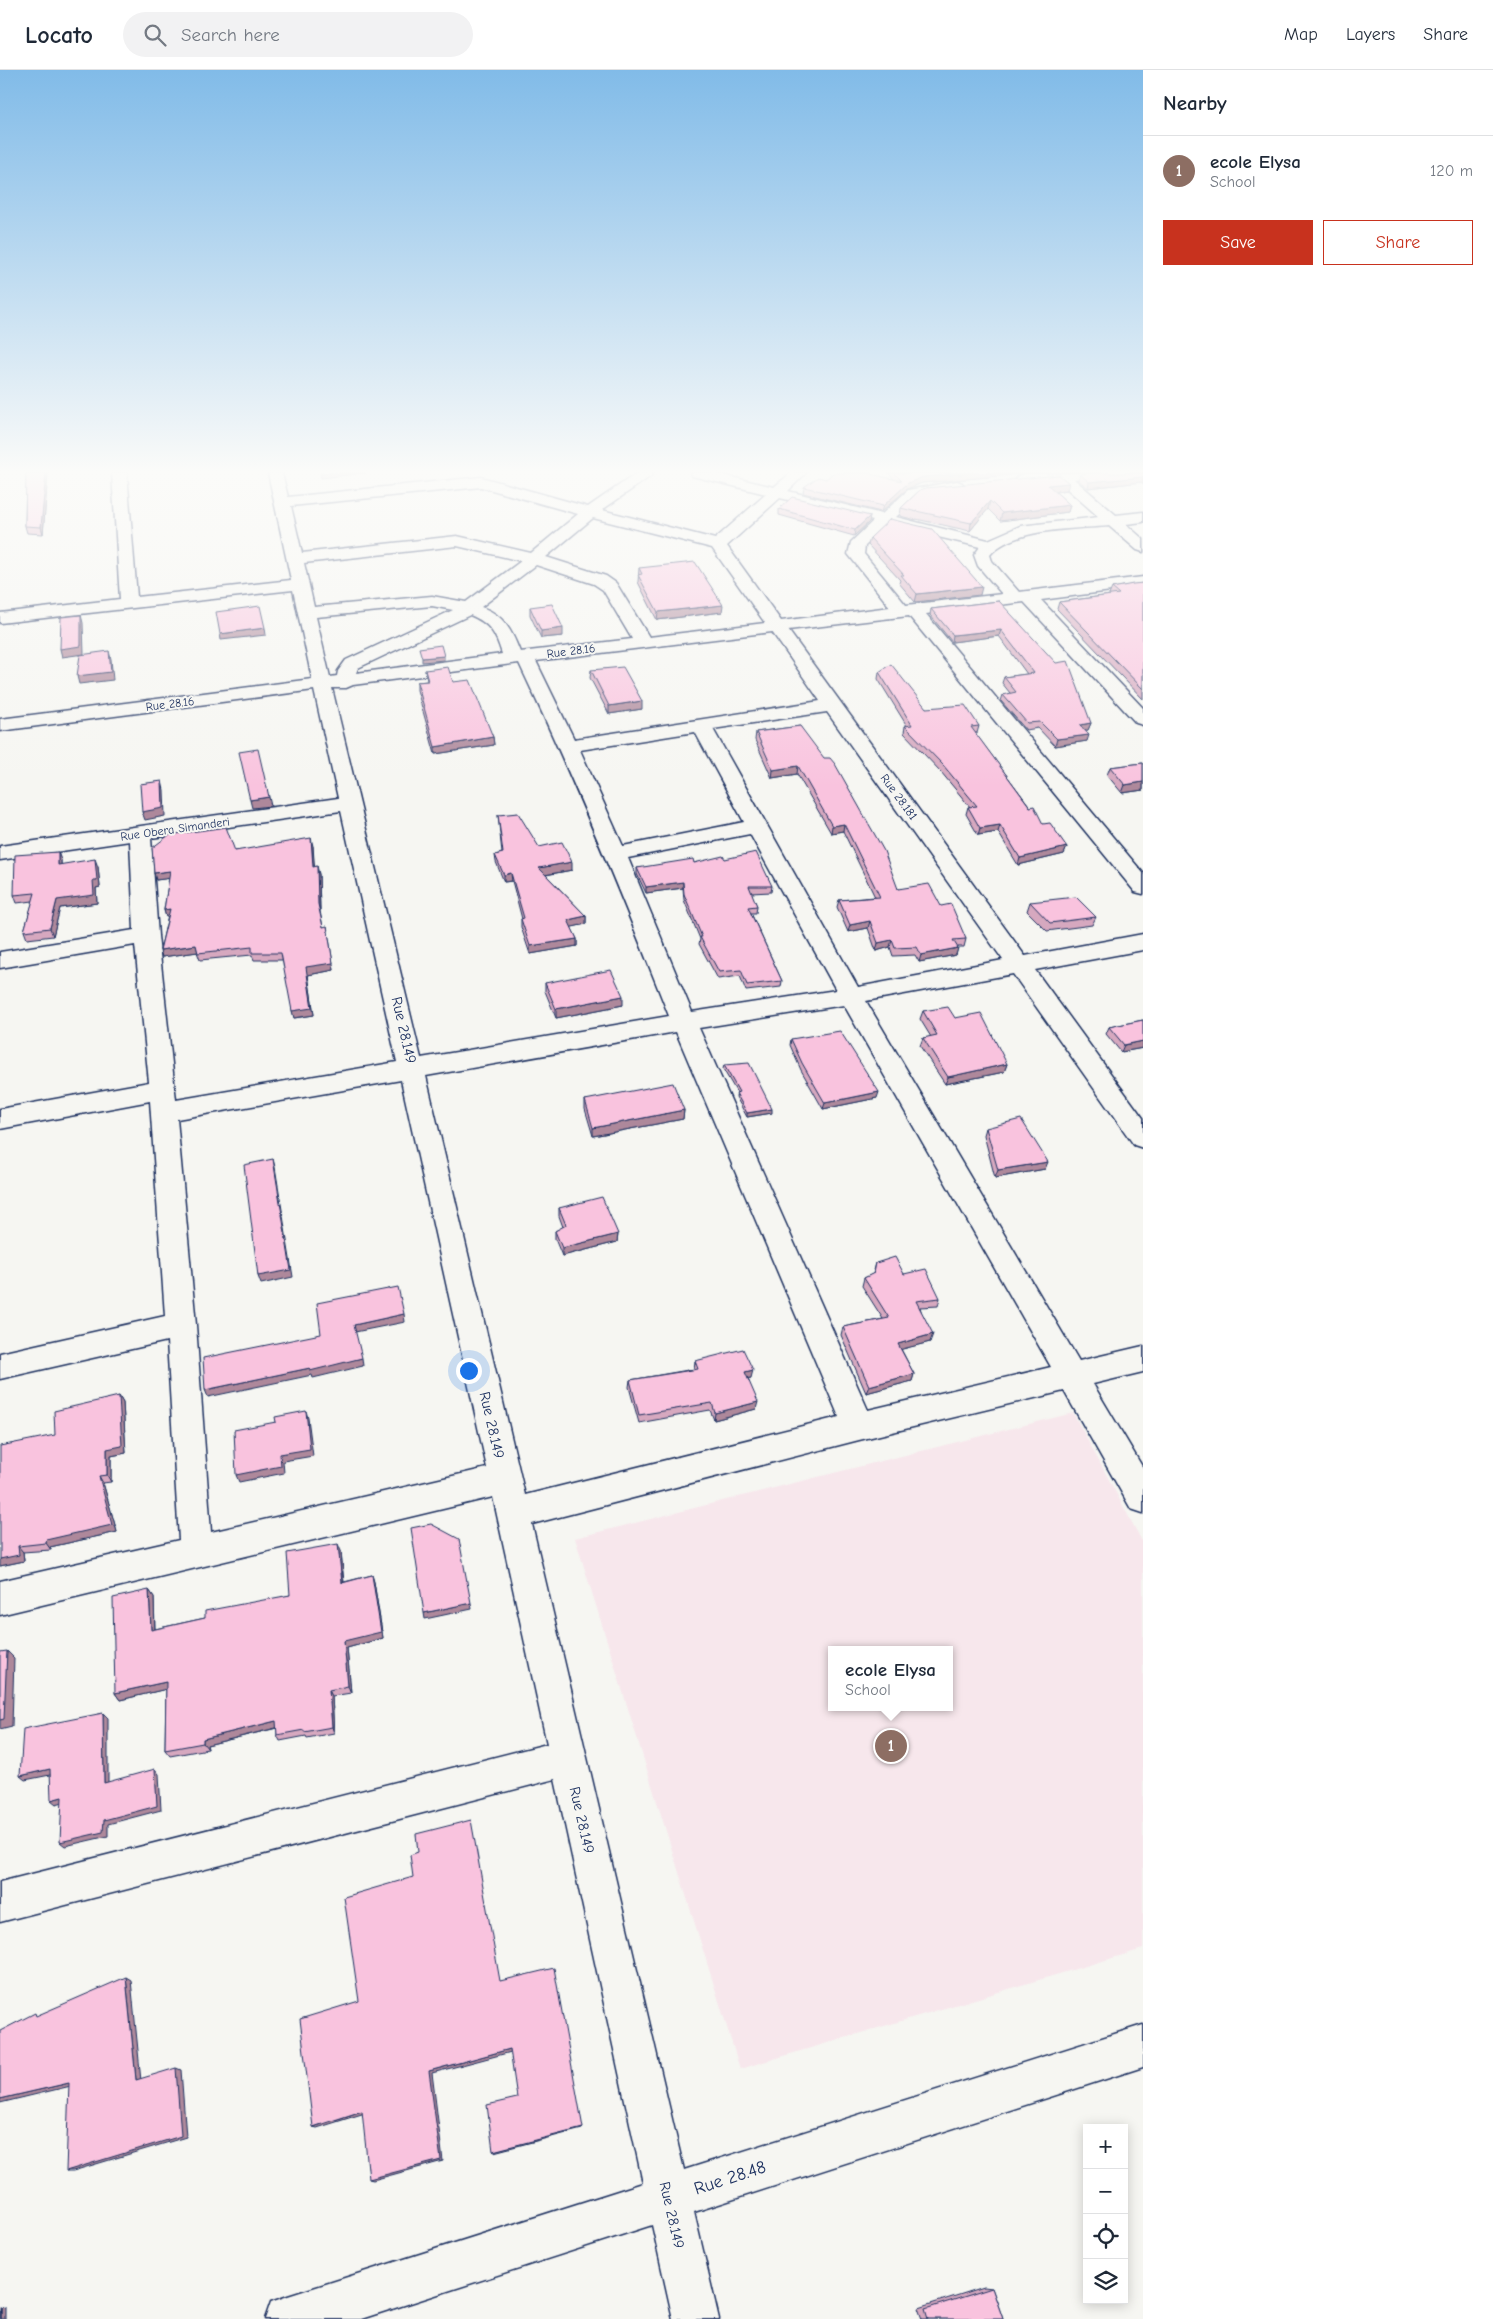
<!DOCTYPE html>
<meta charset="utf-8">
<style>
body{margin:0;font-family:"Comic Neue",sans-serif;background:#f2f2f3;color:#1f2937}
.controls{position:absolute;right:15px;bottom:15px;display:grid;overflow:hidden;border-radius:0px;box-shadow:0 2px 12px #0003}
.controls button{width:45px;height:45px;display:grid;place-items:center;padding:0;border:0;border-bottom:1px solid #e0e1e3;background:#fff;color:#1f2937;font:25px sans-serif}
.you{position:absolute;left:468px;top:1300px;width:18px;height:18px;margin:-12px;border:4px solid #fff;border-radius:50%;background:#1a73e8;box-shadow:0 0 0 8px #1a73e833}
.badge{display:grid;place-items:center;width:32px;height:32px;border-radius:50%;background:#c8321e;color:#fff;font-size:16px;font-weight:700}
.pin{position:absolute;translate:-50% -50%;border:2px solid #fff;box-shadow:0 1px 5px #0006}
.popup{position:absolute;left:828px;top:1576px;width:125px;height:65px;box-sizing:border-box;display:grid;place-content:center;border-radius:0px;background:#fff;filter:drop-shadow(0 1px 4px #0005);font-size:16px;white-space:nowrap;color:#747a83}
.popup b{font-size:19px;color:#1f2937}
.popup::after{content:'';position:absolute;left:50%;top:100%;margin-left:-10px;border:10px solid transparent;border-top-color:#fff}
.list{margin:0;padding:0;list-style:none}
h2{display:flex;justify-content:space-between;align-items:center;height:65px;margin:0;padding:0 20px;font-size:21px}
h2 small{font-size:16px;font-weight:400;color:#747a83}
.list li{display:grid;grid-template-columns:32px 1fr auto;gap:15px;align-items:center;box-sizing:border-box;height:70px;padding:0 20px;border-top:1px solid #e0e1e3}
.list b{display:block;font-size:19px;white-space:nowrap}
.list p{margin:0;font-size:16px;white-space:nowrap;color:#747a83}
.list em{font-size:16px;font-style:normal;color:#747a83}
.actions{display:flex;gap:10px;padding:15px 20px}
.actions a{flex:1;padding:11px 0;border:1px solid #c8321e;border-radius:0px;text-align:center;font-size:18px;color:#c8321e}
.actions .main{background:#c8321e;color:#fff}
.icon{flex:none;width:28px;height:28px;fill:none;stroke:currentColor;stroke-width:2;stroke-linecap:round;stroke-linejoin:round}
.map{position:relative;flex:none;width:1143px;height:2249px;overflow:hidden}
header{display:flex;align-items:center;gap:30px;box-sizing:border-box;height:70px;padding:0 25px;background:#fff;border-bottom:1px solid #e0e1e3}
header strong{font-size:24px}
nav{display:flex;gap:28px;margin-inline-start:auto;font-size:18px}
.search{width:350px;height:45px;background:#f2f2f3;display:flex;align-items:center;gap:12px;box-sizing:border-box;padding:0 18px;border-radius:28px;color:#747a83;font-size:19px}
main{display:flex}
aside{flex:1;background:#fff}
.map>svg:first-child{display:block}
</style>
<header>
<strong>Locato</strong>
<div class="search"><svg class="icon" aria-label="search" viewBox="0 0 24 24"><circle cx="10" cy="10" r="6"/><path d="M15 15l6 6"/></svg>Search here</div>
<nav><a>Map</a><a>Layers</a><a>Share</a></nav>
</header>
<main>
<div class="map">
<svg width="1143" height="2249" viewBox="0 0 1143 2249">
<rect width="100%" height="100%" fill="#f6f6f2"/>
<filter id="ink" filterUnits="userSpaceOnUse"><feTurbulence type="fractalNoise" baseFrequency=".02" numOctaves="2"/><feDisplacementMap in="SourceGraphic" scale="10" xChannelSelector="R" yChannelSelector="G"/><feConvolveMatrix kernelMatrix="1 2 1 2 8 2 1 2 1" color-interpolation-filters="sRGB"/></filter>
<g filter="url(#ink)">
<path fill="#f7e7ec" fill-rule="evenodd" d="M1073,1343l70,130v406l-403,120 -165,-531zM832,1580h118v57h-118z"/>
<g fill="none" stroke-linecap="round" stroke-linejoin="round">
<defs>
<path id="minor" d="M112,403h15l10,124 154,-17 -23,-107h14l6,24 193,-20 107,30 49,-34h16l-2,3 -49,34 113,29 51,-45 -74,-18 -2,-3h24l60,14 17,-14h15l-18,18 94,23 26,-24 49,-9 5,2 3,3 -3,3 -44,8 -22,20 92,23 32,-14 79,-9 -42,-37 -39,2 -3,-3 3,-3 5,-2 70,-1 -2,3 -17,3 42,36 27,-3v10l-17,2 17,15v13l-6,-2 -28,-24c-33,3 -97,2 -119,29l2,6 27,31 124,-15v10l-102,13 102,108v17l-7,-2 -112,-121 -98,12 217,259v21l-8,-2 -226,-276 -121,14 237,326 118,-22v16l-108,20 108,148v30l-9,-3 -121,-171 -147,27 213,360 64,-15v26l-50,12 50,84v45l-12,-4 -67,-118 -205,49 -327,84 152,646 459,-145v42l-449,145 25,107h-46l-21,-94 -291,94h-96l6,-17 17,-6 355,-113 -88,-404 -555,143v-40l547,-138 -54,-247 -493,118v-34l179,-41 -12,-199 -167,38v-26l165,-37 -15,-215 -150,28v-20l149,-27 -14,-137 -135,23v-16l134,-22 -4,-89 -130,19v-14l338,-48 -24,-108 -314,41v-12l312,-40 -19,-89 -293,33v-10l120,-14zM481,417l97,27 -47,39 -74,-17 -155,17 -11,-47zM780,428l93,23 -22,21 -3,12 42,53 -109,14 -54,-75zM593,448l119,30 53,75 -116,14 -33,-54 -10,-7 -60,-19zM888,455l92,22 -6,8 4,11 24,28 -96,11 -42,-51 1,-8zM457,476l64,15 -55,41 -34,-6 -118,11 -10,-44zM536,495l58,19 9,6 29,49 -112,13c-8,-21 -16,-37 -39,-45zM432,536l21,4 -107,50 -8,11 -1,5 -7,1 -14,-60zM470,545c20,8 26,19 32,39l-146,19 2,-5zM772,562l48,69 -246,38 -38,-78zM519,593c55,116 103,234 150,353l-248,42 -89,-370h14l7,-3zM827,642l176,248 -145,27 -145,-258zM695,662l49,90 -121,24 -43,-96zM341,741l56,251 -221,38 -18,-164 -7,-98zM750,764l86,156 -144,22 -64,-154zM844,935l207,362 -183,43 -169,-382zM676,962l163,385 -314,78 -99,-419zM401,1010l86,388 -276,64 -15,-207 -19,-206z"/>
</defs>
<use href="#minor" stroke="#1b2f5e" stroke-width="3"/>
<use href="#minor" fill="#f6f6f2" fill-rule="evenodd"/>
</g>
<g fill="#d6a8bf" stroke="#1b2f5e">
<polygon points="26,403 48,403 43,464 27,463 25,456"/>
<polygon points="888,403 1032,403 922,413 907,419 881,442 803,423 804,417 826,409 894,409"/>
<polygon points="1143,403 1143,414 1142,412 1088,418 1078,410 1080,404"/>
<polygon points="920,420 1067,420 1056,422 1070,435 1068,442 1000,451 988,439 970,461 916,449 916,450 900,446 901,438"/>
<polygon points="779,439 870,446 869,452 854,466 779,445"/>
<polygon points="870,468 980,525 915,532 899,513 900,510 868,475"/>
<polygon points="639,498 722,542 657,550 638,512"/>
<polygon points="1143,513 1143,629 1057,539 1059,532 1110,525 1109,525 1112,518"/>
<polygon points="999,531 1091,653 1088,660 1085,660 1087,671 1055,676 1038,658 1026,660 1001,631 1003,625 1010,623 1002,613 1004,607 1027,604 999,566 952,572 930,545 931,539"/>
<polygon points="530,537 563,566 541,568 530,545"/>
<polygon points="425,600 453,612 493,667 494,675 435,684 417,620 417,612 427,611"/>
<polygon points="591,600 642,639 609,644 590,608"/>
<polygon points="879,602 926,638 979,656 977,663 975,663 1043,754 1067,777 1064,784 1018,795 998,762 978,765 966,744 968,737 970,737 941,702 904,663 905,656 907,656 878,609"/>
<polygon points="800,656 898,819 941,836 966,869 964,877 958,877 956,885 919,892 915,885 893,886 890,877 876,881 868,858 848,862 837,837 839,830 875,827 843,761 831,763 797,704 772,708 755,670 756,662"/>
<polygon points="1143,693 1143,720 1122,723 1107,705 1110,697"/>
<polygon points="498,745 539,777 572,800 546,805 586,846 586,854 571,857 577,869 577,876 530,884 521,857 521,849 522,849 512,811 504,812 496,792 495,785 502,783"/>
<polygon points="313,776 314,797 319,804 320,841 323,857 334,900 308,905 314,945 294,948 283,890 254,890 252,885 200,890 197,882 162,887 160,880 168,846 166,847 164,840 169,808 156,810 154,803 235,781"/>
<polygon points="725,789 772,816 771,822 751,823 757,836 756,843 751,843 782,911 781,917 746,921 740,906 718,909 699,874 700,869 684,830 683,818 646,823 637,804 637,798 694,793"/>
<polygon points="61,790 61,795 98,797 100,817 96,818 97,833 60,838 53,866 27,869 24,861 33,831 17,833 14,825"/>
<polygon points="1030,832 1096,847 1092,855 1047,861 1027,841"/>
<polygon points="545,913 623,935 556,948 545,921"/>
<polygon points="923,941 955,948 1007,994 1004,1002 945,1014 920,976 923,968 931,967 920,949"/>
<polygon points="1143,950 1143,978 1121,982 1106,964 1109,957"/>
<polygon points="791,969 877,1028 823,1039 801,1000 790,975"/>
<polygon points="724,995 772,1043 747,1047 736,1027 737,1023 723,999"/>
<polygon points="585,1030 684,1040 683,1049 593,1066 585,1039"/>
<polygon points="986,1058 1045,1099 995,1108 984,1065"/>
<polygon points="559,1138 618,1164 617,1172 562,1186 555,1169 555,1161 563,1157 559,1146"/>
<polygon points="876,1193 904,1204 940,1228 938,1236 920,1237 930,1272 901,1279 914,1304 912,1311 866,1323 841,1265 843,1257 883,1249 862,1216 864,1208 873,1204"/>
<polygon points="695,1291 751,1308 748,1308 756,1339 714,1350 710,1340 639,1353 629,1317 630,1310 694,1299"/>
<polygon points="119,1326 123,1333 126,1383 111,1386 111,1412 103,1413 117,1462 50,1477 51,1480 23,1482 24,1491 0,1496 55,1365"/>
<polygon points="341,1481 344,1512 372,1505 374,1512 383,1568 347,1578 351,1623 332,1626 334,1663 307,1668 306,1666 280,1671 277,1665 277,1658 207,1675 208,1679 170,1686 165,1680 166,1619 120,1630 115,1623 149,1520 154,1527 155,1559 205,1548 290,1525"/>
<polygon points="984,2217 992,2218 1003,2249 922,2249 918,2238"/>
</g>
<g fill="#ae889b" stroke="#1b2f5e">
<polygon points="46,403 48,403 43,464 41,457"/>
<polygon points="332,403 366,403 321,408 320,404"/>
<polygon points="973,403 1032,403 922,413 907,419 881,442 883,436 908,413 923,407"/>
<polygon points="1143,407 1142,412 1088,418 1089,412"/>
<polygon points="1069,413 1067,420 1046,422 1048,415"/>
<polygon points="990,431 988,439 970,461 971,453"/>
<polygon points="1070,435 1068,442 1000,451 1002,443"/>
<polygon points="870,446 869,452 854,466 855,460"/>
<polygon points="982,517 980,525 915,532 917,524"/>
<polygon points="723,535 722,542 657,550 658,542"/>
<polygon points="81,545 83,553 84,584 62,587 60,579"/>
<polygon points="265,558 266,565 221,570 220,564"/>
<polygon points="563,558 563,566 541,568 541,561"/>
<polygon points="1001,560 999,566 952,572 953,565"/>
<polygon points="109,581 111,589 113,610 79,614 77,606"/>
<polygon points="444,586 444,590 422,592 422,588"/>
<polygon points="642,631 642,639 609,644 609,636"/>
<polygon points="1091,653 1088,660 1078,661 1080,655"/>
<polygon points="1089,665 1087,671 1055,676 1057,669"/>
<polygon points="493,667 494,675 435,684 435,677"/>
<polygon points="798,696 797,704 772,708 773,700"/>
<polygon points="162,711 164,720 165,746 145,750 142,742"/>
<polygon points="1143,712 1143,720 1122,723 1125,715"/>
<polygon points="269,727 271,736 252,738 250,730"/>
<polygon points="844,754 843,761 831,763 832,756"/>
<polygon points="1000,755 998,762 978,765 980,758"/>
<polygon points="311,768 313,776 315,804 313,797"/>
<polygon points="1067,777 1064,784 1018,795 1020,788"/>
<polygon points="58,782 61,790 61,803 58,795"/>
<polygon points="95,789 98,797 100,817 96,818 97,833 60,838 53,866 50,858 57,830 93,810"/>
<polygon points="572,792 572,800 539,806 539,798"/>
<polygon points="317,796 319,804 320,841 318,834"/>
<polygon points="170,801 173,808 156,810 154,803"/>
<polygon points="511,803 512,811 504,812 504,805"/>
<polygon points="683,812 683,818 646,823 646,817"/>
<polygon points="170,839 172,846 166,847 164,840"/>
<polygon points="586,846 586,854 568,858 568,850"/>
<polygon points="870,851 868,858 848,862 850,855"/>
<polygon points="327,856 334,900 308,905 314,945 294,948 292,941 306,897"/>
<polygon points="577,869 577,876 530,884 530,876"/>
<polygon points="892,870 890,877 876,881 878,873"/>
<polygon points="196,875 198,882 162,887 160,880"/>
<polygon points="958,878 956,885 919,892 921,885"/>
<polygon points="623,926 623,935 556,948 556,939"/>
<polygon points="1143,971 1143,978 1121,982 1124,975"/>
<polygon points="1007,994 1004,1002 945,1014 948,1007"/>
<polygon points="879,1022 877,1028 823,1039 825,1033"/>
<polygon points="772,1039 772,1043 747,1047 747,1043"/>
<polygon points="684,1040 683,1049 593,1066 593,1058"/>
<polygon points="273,1089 275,1097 293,1207 261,1214 258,1206"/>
<polygon points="1048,1092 1045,1099 995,1108 998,1100"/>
<polygon points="618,1164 617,1172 562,1186 562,1178"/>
<polygon points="404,1244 405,1252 355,1262 354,1255"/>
<polygon points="933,1264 930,1272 895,1281 898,1274"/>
<polygon points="362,1288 363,1296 313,1308 312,1305 208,1327 205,1320 310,1298"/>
<polygon points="753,1300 751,1308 744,1309 745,1302"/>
<polygon points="914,1304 912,1311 866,1323 869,1316"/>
<polygon points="119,1326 123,1333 126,1383 111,1386 111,1412 107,1405 107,1379"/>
<polygon points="758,1332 756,1339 714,1350 715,1343"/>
<polygon points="306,1341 308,1348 313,1386 283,1391 284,1403 239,1412 236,1405 280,1384"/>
<polygon points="99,1406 103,1413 117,1462 50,1477 51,1480 46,1473 46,1470"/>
<polygon points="338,1474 341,1481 344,1520 342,1513"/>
<polygon points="18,1476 23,1482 24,1491 0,1496 0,1489"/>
<polygon points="372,1505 374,1512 383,1568 347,1578 351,1623 348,1616 344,1571"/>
<polygon points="149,1520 154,1527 155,1567 151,1560"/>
<polygon points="471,1533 472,1539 425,1549 424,1543"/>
<polygon points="7,1581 14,1588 12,1656 0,1659 0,1650"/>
<polygon points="166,1612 171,1618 120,1630 115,1623"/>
<polygon points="329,1620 332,1626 334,1663 332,1657"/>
<polygon points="103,1643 108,1648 108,1718 104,1713"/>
<polygon points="276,1651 280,1657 207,1675 208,1679 203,1673 203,1669"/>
<polygon points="50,1699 55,1704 25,1710 20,1706"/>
<polygon points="155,1699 159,1704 161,1740 108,1754 108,1766 65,1776 60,1772 104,1750"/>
<polygon points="62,1727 67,1731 56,1734 51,1730"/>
<polygon points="126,1907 131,1910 141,2011 136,2010"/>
<polygon points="510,1979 511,1982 432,2003 443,2091 373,2110 369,2109 429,2001"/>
<polygon points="176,1998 181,2000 186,2067 73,2101 66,2101"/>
<polygon points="69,2013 75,2015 0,2033 0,2029"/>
<polygon points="362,2041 365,2043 317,2058 313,2057"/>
<polygon points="583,2058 582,2059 494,2082 493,2081"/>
<polygon points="5,2237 5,2249 1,2249 1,2238"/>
</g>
<g fill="#f9c3de" stroke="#1b2f5e">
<polygon points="26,403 46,403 41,457 25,456"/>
<polygon points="320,403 332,403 320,404"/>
<polygon points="833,403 866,403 902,411 894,403 973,403 923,407 908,413 883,436 804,417 818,407 826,409"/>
<polygon points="1090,403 1143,403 1143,407 1089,412 1080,404"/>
<polygon points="1059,405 1069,413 1048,415 1070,435 1002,443 990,431 971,453 916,441 917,442 901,438 920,420 926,418"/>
<polygon points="792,427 870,446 855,460 779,439"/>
<polygon points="890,449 932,459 982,517 917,524 901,505 904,505 870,468"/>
<polygon points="695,492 723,535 658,542 638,505 642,504 639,498"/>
<polygon points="1143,513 1143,619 1059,532 1119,524 1112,518 1133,514"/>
<polygon points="999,531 1056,593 1068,591 1091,653 1080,655 1089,665 1057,669 1040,652 1027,653 1003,625 1016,622 1004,607 1034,603 1001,560 953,565 931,539"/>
<polygon points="552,534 563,558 541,561 530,537"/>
<polygon points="260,536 265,558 220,564 216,542"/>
<polygon points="81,545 81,576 60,579 61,547"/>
<polygon points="441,575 444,586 422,588 419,578"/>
<polygon points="109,581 111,602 77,606 80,585"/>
<polygon points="891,594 926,638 965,635 979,656 971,657 1030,737 1034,736 1043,754 1050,753 1067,777 1020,788 1000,755 980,758 968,737 977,736 943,695 905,656 912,655 879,602"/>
<polygon points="448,597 453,612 470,610 493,667 435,677 417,612 428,611 425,600"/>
<polygon points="623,597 642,631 609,636 591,600"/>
<polygon points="800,656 824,688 830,688 835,694 884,781 898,819 929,814 941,836 951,834 966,869 953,870 958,878 921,885 917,877 895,878 892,870 878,873 870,851 850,855 839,830 880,827 844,754 832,756 798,696 773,700 756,662"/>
<polygon points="258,679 269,727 250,730 239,682"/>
<polygon points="1143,693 1143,712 1125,715 1110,697"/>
<polygon points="162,711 163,738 142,742 140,714"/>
<polygon points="518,743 539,777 562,772 572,792 539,798 586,846 568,850 577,869 530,876 521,849 524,848 511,803 504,805 495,785 503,783 498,745"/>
<polygon points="226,757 235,781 311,768 313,797 317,796 318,834 323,857 327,856 333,893 306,897 312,938 292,941 281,883 252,883 252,877 198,883 196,875 160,880 170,839 164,840 170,801 154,803 152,778 169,765"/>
<polygon points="58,782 58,795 95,789 97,810 93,810 94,825 57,830 50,858 24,861 35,823 14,825 15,785"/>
<polygon points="756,782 772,816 749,816 757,836 748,837 782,911 747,915 741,900 719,902 700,867 702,867 684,824 683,812 646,817 637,798 693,789 694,793 723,786 725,789"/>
<polygon points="1076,827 1096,847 1050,853 1030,832"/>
<polygon points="611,900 623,926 556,939 545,913"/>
<polygon points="948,937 955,948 981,943 1007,994 948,1007 923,968 937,965 923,941"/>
<polygon points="1143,950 1143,971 1124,975 1109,957"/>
<polygon points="840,961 879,1022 825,1033 802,993 791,969"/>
<polygon points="749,993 772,1039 747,1043 736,1023 739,1022 724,995"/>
<polygon points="673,1013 684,1040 593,1058 585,1030"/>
<polygon points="1021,1049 1048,1092 998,1100 986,1058"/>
<polygon points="273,1089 291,1200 258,1206 244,1095"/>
<polygon points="602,1127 618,1164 562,1178 555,1161 566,1155 559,1138"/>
<polygon points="895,1187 904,1204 926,1199 940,1228 916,1231 933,1264 898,1274 914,1304 869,1316 843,1257 889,1248 864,1208 874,1203 876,1193"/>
<polygon points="398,1217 404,1244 354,1255 362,1288 310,1301 310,1298 205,1320 203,1288 321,1264 317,1233"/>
<polygon points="743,1279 753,1300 745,1302 758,1332 715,1343 712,1333 639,1345 630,1310 698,1299 695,1291"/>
<polygon points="119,1326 122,1376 107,1379 107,1405 99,1406 112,1455 46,1470 46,1473 18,1476 19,1485 0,1489 0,1376 55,1365 54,1341"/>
<polygon points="306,1341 310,1379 280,1384 281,1396 236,1405 234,1360 276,1352 275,1347"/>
<polygon points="431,1454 459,1469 471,1533 424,1543 411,1458"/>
<polygon points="338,1474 342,1513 372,1505 381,1562 344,1571 348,1616 329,1620 332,1657 304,1662 304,1660 277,1665 276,1651 203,1669 203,1673 165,1680 166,1612 115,1623 113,1528 149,1520 151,1560 205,1548 205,1541 290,1525 287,1483"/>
<polygon points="7,1581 4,1649 0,1650 0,1582"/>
<polygon points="103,1643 104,1713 155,1699 157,1736 104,1750 103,1762 60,1772 62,1727 51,1730 50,1699 20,1706 23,1659"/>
<polygon points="471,1750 500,1911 554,1898 583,2058 493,2081 487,2035 517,2028 510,1979 429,2001 441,2090 369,2109 362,2041 313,2057 300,1949 359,1931 344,1827 413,1807 410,1785 418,1782 416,1764"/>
<polygon points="126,1907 136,2010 176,1998 181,2066 66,2101 69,2013 0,2029 0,1961 35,1943 36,1946"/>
<polygon points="992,2218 1003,2249 928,2249 925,2239"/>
<rect x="0" y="2238" width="1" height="11"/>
</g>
</g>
<linearGradient id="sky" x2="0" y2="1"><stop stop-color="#81bbe8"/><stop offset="0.56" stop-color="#fbfbf9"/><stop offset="1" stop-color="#fbfbf9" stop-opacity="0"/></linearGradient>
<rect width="1143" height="717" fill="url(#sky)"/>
<g text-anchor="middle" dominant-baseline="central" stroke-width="4" stroke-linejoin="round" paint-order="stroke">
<g font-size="12" fill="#1b2f5e" stroke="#f6f6f2">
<text transform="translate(571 581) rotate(-7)">Rue 28.16</text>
<text transform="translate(170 634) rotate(-7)">Rue 28.16</text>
<text transform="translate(899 727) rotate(54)">Rue 28.181</text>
<text transform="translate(175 759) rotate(-8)">Rue Obera Simanderi</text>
</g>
<g font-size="15" fill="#1b2f5e" stroke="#f6f6f2">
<text transform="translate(404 960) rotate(77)">Rue 28.149</text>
<text transform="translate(492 1355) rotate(77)">Rue 28.149</text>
<text transform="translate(582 1750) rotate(77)">Rue 28.149</text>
<text transform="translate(672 2145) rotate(77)">Rue 28.149</text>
</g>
<g font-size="18" fill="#1b2f5e" stroke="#f6f6f2">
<text transform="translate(730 2108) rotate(-18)">Rue 28.48</text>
</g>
</g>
</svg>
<div class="controls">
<button>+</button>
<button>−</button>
<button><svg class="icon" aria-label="locate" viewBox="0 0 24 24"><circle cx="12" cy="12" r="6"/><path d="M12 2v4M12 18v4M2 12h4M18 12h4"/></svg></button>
<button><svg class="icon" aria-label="layers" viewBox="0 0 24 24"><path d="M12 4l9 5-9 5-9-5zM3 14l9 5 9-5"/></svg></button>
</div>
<div class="you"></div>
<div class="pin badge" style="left:891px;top:1676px;background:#8d6e63">1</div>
<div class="popup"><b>ecole Elysa</b>School</div>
</div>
<aside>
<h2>Nearby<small></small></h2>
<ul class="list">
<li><span class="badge" style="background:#8d6e63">1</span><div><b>ecole Elysa</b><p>School</p></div><em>120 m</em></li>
</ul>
<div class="actions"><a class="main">Save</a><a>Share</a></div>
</aside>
</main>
